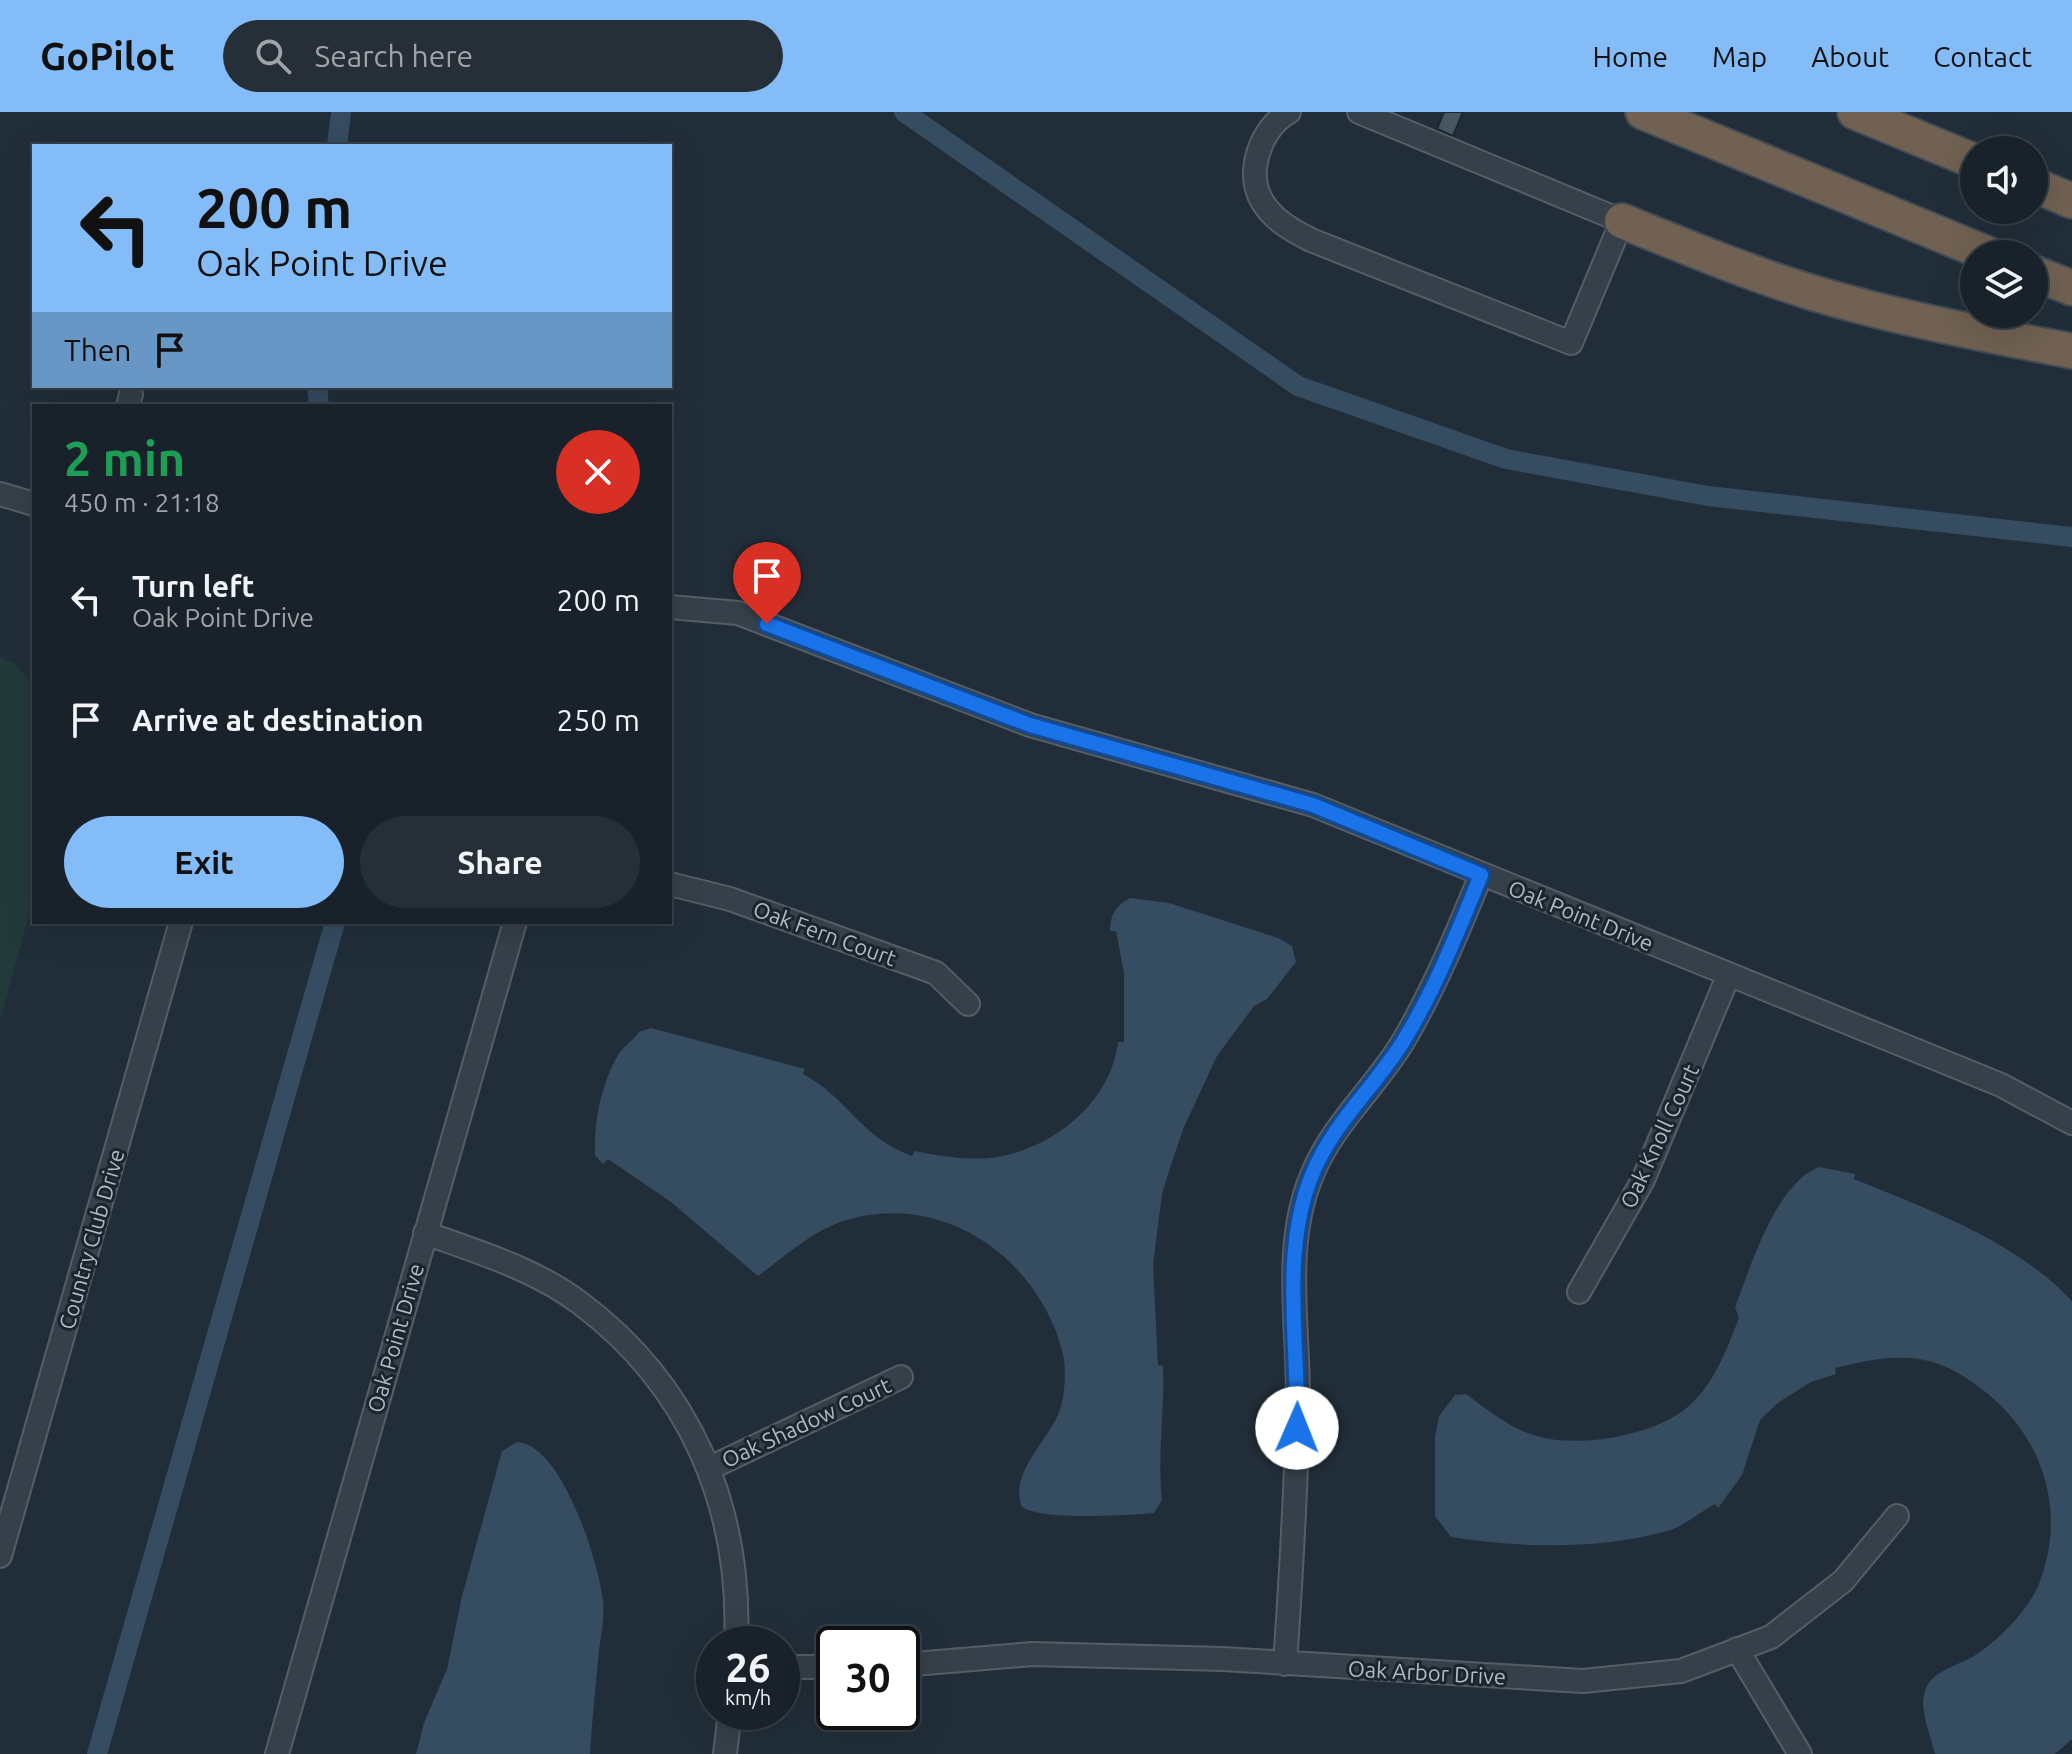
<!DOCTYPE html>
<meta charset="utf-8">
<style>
:root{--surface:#19222b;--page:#262f37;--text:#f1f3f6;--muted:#9fa4a9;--line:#373f47;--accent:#83bcf7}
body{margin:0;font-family:Ubuntu,sans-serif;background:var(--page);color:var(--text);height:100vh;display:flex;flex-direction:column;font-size:30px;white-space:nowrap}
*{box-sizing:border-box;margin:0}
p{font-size:26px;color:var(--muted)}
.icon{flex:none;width:44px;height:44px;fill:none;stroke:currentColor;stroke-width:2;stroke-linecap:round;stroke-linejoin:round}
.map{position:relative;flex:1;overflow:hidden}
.side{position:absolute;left:32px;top:292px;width:640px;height:520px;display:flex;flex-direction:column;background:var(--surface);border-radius:0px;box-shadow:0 8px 32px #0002,0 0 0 2px var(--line)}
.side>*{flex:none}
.banner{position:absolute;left:32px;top:32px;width:640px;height:244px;border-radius:0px;box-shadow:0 8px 32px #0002,0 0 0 2px var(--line);background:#83bcf7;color:#111;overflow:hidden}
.fabs{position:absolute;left:1960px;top:24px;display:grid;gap:16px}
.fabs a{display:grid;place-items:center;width:88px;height:88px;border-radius:50%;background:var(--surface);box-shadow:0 8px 32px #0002,0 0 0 2px var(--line);font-size:40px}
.speed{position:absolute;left:696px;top:1514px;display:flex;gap:16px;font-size:40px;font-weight:700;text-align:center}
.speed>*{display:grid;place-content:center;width:104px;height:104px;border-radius:50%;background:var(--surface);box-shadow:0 8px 32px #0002,0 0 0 2px var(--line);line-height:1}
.speed small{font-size:20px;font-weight:400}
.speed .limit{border:4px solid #111;border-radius:12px;background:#fff;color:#111}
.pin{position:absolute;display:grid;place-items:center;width:68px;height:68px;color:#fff;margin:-82px -34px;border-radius:50% 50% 50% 0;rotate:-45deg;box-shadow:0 0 8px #0007}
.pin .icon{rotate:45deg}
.me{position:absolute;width:88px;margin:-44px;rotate:1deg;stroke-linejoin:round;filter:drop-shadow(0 0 6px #0008)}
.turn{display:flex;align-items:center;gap:28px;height:168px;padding:0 32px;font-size:36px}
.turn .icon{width:104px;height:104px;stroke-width:2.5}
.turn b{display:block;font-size:56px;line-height:68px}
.then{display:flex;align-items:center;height:76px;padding:0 32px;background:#0003;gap:16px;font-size:30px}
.round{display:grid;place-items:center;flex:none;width:84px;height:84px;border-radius:42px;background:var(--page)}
.overview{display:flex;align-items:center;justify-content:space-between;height:136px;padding:0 32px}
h1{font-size:48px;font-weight:600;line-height:60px;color:#1e9e55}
.button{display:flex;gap:16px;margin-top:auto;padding:16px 32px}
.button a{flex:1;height:92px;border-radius:48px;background:var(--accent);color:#111;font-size:32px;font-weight:600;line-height:92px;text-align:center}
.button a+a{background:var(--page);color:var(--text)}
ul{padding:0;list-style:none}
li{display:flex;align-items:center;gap:24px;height:120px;padding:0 32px}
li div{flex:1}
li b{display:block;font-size:30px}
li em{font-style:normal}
header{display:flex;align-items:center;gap:48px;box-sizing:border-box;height:112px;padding:0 40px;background:var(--accent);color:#111}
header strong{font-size:38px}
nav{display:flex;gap:44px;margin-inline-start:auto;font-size:28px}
.search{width:560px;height:72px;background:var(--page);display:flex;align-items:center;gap:20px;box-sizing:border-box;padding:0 28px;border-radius:44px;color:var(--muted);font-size:30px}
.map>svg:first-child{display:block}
.green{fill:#233a3a}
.water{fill:#354c61}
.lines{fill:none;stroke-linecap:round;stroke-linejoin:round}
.canal{stroke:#354c61;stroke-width:20}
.building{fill:#475663;stroke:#1c2730;stroke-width:2}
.minor-casing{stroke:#535e67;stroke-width:26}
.highway-casing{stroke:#404b54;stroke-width:38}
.minor{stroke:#35404a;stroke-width:22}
.highway{stroke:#706152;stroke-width:34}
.route-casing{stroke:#114b97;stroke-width:20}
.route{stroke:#1a73e8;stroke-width:14}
.labels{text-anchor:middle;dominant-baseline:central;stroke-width:6;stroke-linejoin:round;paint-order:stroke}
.street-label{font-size:22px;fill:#b0bbc6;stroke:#1a252e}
</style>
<header>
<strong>GoPilot</strong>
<div class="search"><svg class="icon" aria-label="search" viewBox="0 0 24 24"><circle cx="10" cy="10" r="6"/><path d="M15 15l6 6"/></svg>Search here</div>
<nav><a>Home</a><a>Map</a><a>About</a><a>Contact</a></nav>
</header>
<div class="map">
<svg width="2072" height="1642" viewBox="0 0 2072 1642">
<rect width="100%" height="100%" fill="#212e39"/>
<path class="green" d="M0,546L14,551L34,572V784L0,909Z"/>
<path class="water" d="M1130,786L1169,791L1278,826L1292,834L1296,850L1267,887L1254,894L1217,944L1184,1015L1169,1059L1162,1082L1153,1152L1158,1253L1163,1254C1165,1299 1157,1344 1162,1388L1154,1401C1125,1403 1044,1409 1022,1395C1007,1358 1056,1324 1062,1290C1065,1278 1066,1254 1063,1242C1038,1141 933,1073 833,1113C807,1124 781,1147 758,1164L671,1090L608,1047L603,1052L595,1043C594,1010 601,972 618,943C623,934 633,929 639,920L651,916L805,957L803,962C847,985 861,1026 912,1044L915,1039C939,1044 964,1048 989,1046C1049,1040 1111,992 1118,930H1124V861L1116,819H1110C1110,803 1116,793 1130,786Z
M1819,1055L1855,1062L1854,1067C1928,1097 2016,1129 2072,1189V1627L2055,1642H1935C1931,1625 1920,1600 1924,1583C1928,1559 1956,1555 1974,1544C1997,1530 2029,1497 2039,1472C2068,1397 2042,1321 1979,1275C1960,1261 1943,1251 1919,1247C1890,1243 1864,1249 1835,1256L1836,1262L1811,1270L1779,1290L1760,1308L1742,1363L1718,1396L1715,1392C1700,1400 1683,1415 1667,1419C1599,1438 1520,1436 1451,1425L1435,1404V1325L1439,1304L1455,1283L1466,1282C1489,1299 1512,1318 1540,1325C1583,1336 1660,1323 1692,1291C1716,1268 1727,1236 1739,1206L1735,1195C1751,1154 1776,1071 1819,1055Z
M517,1330C562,1332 599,1451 603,1489C605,1505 601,1522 599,1538C596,1573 592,1607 590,1642H416L424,1611L447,1557L462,1484L502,1339Z"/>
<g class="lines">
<path class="canal" d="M904,0L1298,274L1506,347L1708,384L2072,425
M337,34L341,0
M317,274L319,294
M97,1642L335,810"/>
</g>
<path class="building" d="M1444,0H1463L1453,24L1437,17Z"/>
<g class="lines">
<defs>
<path id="minor" d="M1289,0C1261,16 1245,60 1262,89C1273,108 1293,119 1311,128L1571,231L1622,109L1359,0
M128,294L131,282
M0,382L34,392
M670,495L738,501L1030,613L1313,693L2001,973L2072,1011
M670,772L730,787L936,861L968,892
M425,1121C478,1140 535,1157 580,1191C691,1274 742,1397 736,1532
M1579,1180L1643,1068L1729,862
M710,1356L901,1265
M0,1444L181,810
M1737,1537L1800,1642
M1285,1552C1291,1465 1296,1378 1298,1291C1299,1216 1282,1134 1312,1063C1333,1011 1377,974 1404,928C1435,875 1458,819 1481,763
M902,1553L1032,1542L1223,1547L1583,1569L1681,1559L1771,1525L1843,1469L1897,1404
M782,1555H834
M277,1642L515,810
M725,1642L730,1600"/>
<path id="highway" d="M1643,0L1988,142
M1855,0L1974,49
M2034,73L2072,89
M1622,109C1684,134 1746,160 1810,180C1896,206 1984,222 2072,239
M2034,161L2072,176"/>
</defs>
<use href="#minor" class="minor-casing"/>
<use href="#highway" class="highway-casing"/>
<use href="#minor" class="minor"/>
<use href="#highway" class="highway"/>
</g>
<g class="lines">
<defs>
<path id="route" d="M767,512L1030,613L1313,693L1481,763C1458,819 1436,876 1404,928C1376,974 1332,1012 1312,1063C1280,1141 1299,1234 1297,1316"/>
</defs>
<use href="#route" class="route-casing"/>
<use href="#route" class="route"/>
</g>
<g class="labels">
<g class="street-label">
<text transform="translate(1581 803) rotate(22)">Oak Point Drive</text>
<text transform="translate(825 821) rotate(20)">Oak Fern Court</text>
<text transform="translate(1659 1024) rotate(-65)">Oak Knoll Court</text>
<text transform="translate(91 1127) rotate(-74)">Country Club Drive</text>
<text transform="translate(395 1226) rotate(-74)">Oak Point Drive</text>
<text transform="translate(806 1310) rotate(-25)">Oak Shadow Court</text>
<text transform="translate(1427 1560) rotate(3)">Oak Arbor Drive</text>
</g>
</g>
</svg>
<div class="fabs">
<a><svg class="icon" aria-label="sound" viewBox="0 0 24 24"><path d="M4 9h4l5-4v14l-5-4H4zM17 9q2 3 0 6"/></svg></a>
<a><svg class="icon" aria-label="layers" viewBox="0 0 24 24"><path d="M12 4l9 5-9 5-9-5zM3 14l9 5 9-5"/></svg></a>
</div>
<div class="speed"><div>26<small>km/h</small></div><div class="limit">30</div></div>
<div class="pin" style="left:767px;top:512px;background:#d93025"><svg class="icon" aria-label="arrive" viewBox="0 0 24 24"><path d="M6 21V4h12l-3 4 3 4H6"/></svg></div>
<svg class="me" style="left:1297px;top:1316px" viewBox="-20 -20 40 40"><circle r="19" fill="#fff"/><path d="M0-13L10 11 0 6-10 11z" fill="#1a73e8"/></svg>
<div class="banner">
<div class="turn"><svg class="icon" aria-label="left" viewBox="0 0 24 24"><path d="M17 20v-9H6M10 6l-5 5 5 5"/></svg><div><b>200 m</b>Oak Point Drive</div></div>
<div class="then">Then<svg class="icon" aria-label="arrive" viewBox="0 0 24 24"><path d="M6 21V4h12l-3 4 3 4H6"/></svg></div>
</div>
<section class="side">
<div class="overview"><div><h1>2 min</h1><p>450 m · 21:18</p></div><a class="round" style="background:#d93025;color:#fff"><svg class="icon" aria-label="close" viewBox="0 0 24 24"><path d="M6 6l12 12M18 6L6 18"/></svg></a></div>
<ul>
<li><svg class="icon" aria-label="left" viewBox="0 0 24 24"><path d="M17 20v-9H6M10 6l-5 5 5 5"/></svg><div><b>Turn left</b><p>Oak Point Drive</p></div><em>200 m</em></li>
<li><svg class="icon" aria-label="arrive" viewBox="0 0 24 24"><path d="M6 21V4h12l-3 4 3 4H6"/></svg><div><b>Arrive at destination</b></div><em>250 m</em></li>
</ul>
<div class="button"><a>Exit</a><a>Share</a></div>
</section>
</div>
